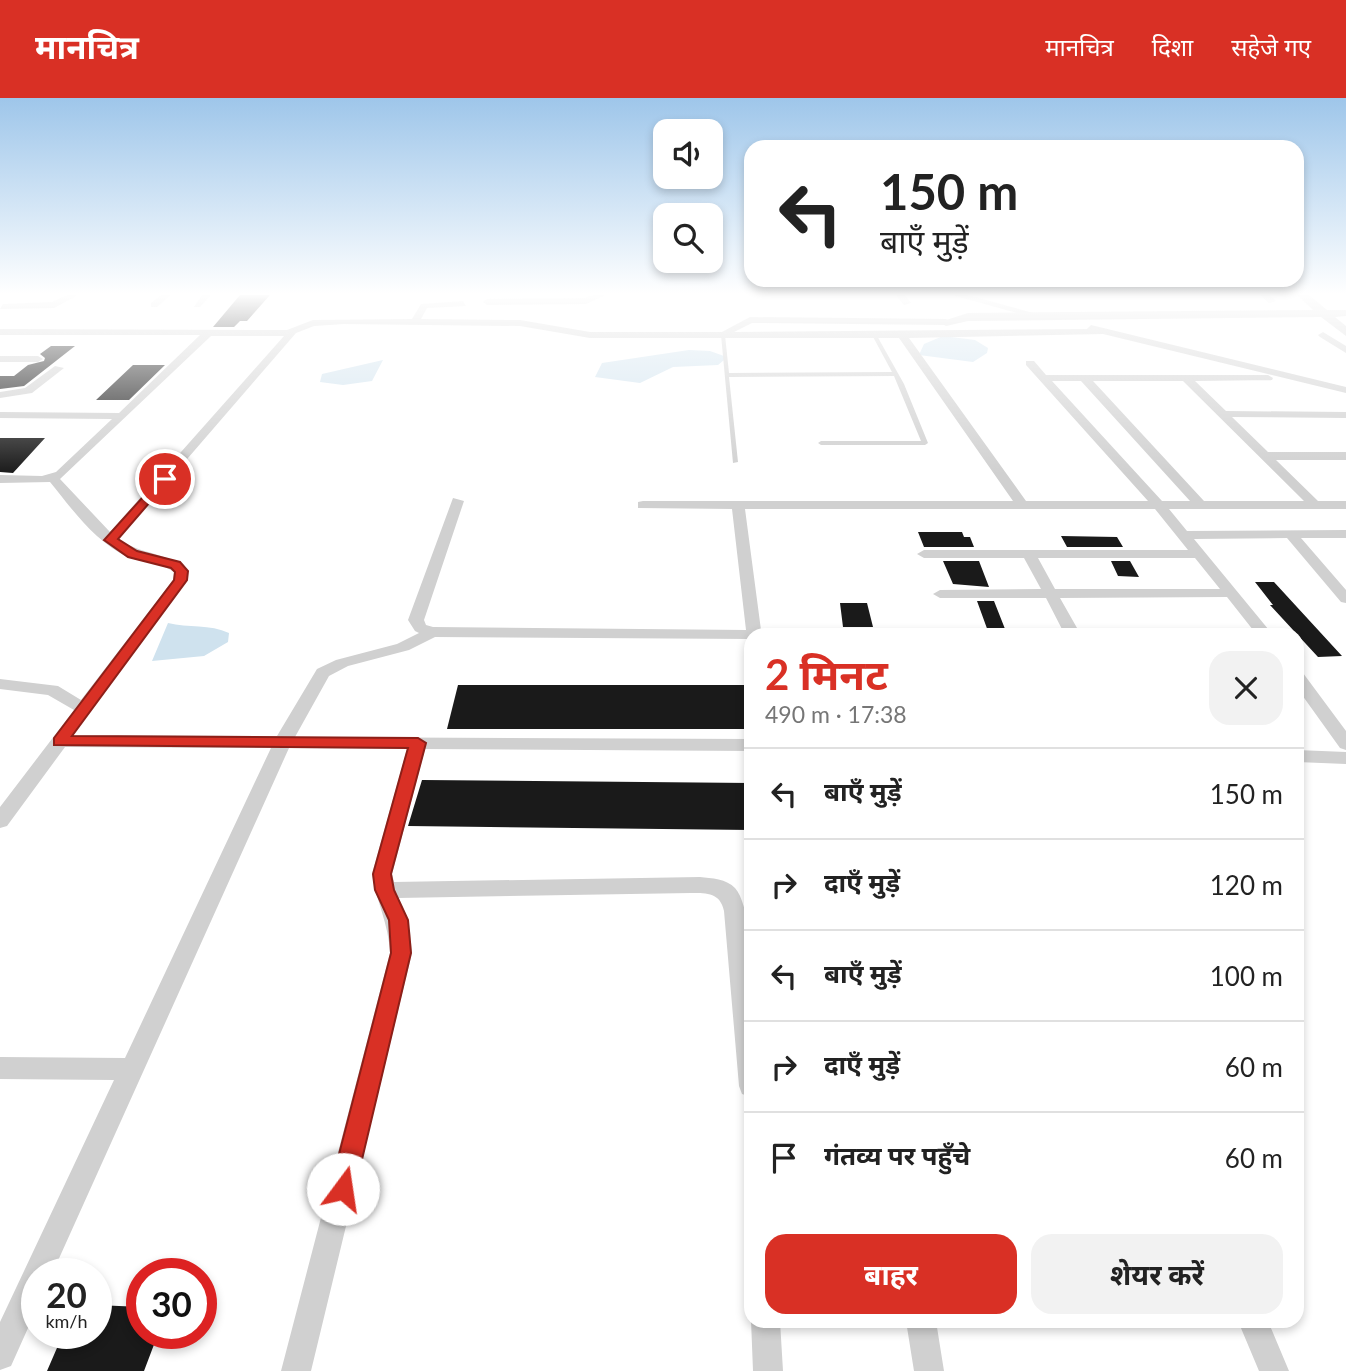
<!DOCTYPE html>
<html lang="hi">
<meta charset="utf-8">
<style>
:root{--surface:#fff;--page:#f2f2f2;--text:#222;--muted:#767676;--line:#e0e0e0;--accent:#d93025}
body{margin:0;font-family:Lato,"Noto Sans Devanagari",sans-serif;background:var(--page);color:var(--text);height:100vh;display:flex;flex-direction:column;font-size:26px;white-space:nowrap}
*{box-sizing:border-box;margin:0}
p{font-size:23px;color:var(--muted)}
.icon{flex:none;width:38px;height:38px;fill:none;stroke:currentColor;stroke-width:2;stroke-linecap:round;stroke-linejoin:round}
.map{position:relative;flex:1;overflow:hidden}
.sheet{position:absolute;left:744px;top:530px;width:560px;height:700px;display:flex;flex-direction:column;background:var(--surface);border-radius:21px;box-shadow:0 4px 10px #0003}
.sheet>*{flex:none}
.banner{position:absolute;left:744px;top:42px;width:560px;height:147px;border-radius:21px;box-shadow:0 4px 10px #0003;background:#fff;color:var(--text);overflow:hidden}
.fabs{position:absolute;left:653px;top:21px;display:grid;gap:14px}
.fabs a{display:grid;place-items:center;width:70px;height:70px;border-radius:14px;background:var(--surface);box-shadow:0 4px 10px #0003;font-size:35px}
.speed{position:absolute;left:21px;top:1160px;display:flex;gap:14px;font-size:35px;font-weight:700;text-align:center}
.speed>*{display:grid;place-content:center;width:91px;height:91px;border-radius:50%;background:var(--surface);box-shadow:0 4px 10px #0003;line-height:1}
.speed small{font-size:18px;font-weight:400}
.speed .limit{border:10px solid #d22;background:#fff;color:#111}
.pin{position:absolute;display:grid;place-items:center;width:60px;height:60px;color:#fff;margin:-30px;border:4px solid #fff;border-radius:50%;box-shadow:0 2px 7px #0007}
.me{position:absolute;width:77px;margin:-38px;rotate:14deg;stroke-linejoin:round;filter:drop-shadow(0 0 5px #0008)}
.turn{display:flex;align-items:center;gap:24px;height:147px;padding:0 21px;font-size:32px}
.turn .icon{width:91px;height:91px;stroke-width:2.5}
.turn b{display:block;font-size:49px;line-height:60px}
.round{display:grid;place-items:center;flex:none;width:74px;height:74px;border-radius:21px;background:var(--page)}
.summary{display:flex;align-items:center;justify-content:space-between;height:119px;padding:0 21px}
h1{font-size:42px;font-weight:700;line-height:52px;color:var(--accent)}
.action{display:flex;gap:14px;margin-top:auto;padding:14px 21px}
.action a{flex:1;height:80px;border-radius:21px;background:var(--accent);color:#fff;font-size:28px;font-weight:700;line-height:80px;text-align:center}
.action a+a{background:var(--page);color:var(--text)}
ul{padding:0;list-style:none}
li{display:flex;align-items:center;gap:21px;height:91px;padding:0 21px;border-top:2px solid var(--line)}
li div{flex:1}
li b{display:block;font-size:26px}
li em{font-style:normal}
header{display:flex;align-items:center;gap:42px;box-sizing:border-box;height:98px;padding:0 35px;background:var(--accent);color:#fff}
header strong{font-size:33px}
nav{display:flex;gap:38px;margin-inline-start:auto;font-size:24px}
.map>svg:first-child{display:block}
.water{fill:#cfe2ee}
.building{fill:#1a1a1a}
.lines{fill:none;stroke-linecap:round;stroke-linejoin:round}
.service{fill:#d0d0d0;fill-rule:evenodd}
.minor{fill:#d0d0d0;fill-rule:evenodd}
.tertiary{fill:#d0d0d0;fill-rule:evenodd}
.route{fill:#d93025;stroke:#8d1f18;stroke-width:2}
</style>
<header>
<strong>मानचित्र</strong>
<nav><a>मानचित्र</a><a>दिशा</a><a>सहेजे गए</a></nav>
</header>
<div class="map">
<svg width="1346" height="1273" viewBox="0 0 1346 1273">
<rect width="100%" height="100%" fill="#fff"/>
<path class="water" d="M943,238L975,242L988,250L987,255L973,264L919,257L924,246Z
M689,252L710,253L724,258V262L718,267L673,269L640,285L595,279L602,265Z
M383,262L372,283L343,287L320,284L322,276Z
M168,525C188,530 210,526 229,535L228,544L204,558L152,563Z"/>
<path class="building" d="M240,197H270L247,223H240L234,229H213Z
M51,248H75L24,288L0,291V278H14L28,267L44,263L45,260L40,256Z
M133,267H165L129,302H96Z
M0,340H45L13,375L0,374Z
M918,434H962L964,439H970L974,449H924Z
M1061,438L1117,439L1123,449H1067Z
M943,463H979L989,489L953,486Z
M1111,463H1130L1139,479L1118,478Z
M1255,484H1274L1342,558L1318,559L1270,507H1273Z
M977,503H994L1007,536H989Z
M840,505H867L873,529H843Z
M458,587H744L748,631H447Z
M422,682L751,685V732L408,728Z
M96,1207L142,1209V1236H158L144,1273H47L63,1236H96Z"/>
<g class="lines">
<path class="service" d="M723,236L725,237L729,275L892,274L872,237L876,236L904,286L928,345L925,347H821L818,345L821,343H921L894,278L729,279L738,364L733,365L721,237Z"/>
<path class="minor" d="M67,197H78L54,210L0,211L3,206L52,204Z
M161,197H171L157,209H151V205Z
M202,197H211L200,209H194Z
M593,197H606L586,206L487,207L483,204L487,201L585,200Z
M896,197H905L911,205L904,207Z
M952,197H968L1044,218L1039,221Z
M1260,197H1270L1276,203L1269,205Z
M463,203L466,208L427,210L421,221L520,222L590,234H722L750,219L946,221L951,224L946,227L752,225L734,234L1087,231L1091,227L1346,289V295L1103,236L909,240L1026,403H1148L1026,267V263H1034L1046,277H1268L1273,280L1272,282L1195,283L1226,313L1346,314V320L1232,319L1268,354H1346V362H1276L1318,403H1346V411H1169L1187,433L1346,432V440H1301L1346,492V505L1341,504L1287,440L1194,441L1273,537H1257L1227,499L1060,500L1081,537H1065L1046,500H940L933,496L940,492L1041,491L1024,460H924L917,456L924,452H1188L1155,411H745L761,532H868L876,537H751V541L435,539L409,552L348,568L329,578L295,639L751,641V653L425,651L392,776L394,784L700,779C711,780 727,781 735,790C760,818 751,958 751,999L742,996L739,988L724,813C720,795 708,795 691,795L398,800L410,833L412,855L311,1273H281L390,855C389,827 376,802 372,776L407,651L289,650L52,1176H37V1210L11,1268L0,1272V1224L114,982L0,981V959L125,960L271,650L65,649L7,728L0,730V709L74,612L48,597L0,591V581L58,588L81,602L173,482L174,474C160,464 143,465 128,459C95,444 72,411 50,384L0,385V377L42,378L56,374L112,321L0,320V314L119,315L200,237H0V231L287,232L313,222L412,221L421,206ZM344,226L520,228L590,240H899L1013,403H643L638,404V410L732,411L746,532L433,529L426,527L424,522L464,403L453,400L408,522L415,533L419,535L397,546L336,562L317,571L277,638L73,637L187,482L188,473C172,455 141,457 118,441L296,235L314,228ZM211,238H284L110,434L60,381ZM1052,283H1081L1190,403H1162ZM1093,283H1183L1304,403H1204ZM1038,460H1195L1220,491H1055Z
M1323,234L1346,248V255L1320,239L1318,237Z
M0,258H38L43,261L38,264H0Z
M55,268L64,270L32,295L0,300V294L25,290Z
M1297,574L1303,575L1346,633V652L1340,650L1297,590Z
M1297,652L1346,654V666L1297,664Z
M751,1222L780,1223L783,1273H753Z
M906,1223H936L944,1273H914Z
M1238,1223H1268L1289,1273H1259Z"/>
<path class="tertiary" d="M1297,197H1309L1327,212H1346V218L1335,219L1346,228V238L1321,219L968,223L946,228L940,224L968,215L1313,212Z"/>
</g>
<linearGradient id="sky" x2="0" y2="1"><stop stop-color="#9ec6ea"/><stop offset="0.52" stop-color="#fff"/><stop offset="1" stop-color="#fff" stop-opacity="0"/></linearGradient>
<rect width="1346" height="376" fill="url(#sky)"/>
<path class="route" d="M161,379L170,381L118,441L137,453L180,464L188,473L187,482L72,638L418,640L426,645L391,776L394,792L408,822L411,855L355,1091L351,1100L343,1103L334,1100L330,1091L391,855L389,822L375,792L373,776L408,650L54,647V640L174,482L175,474L171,470L128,459L104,442Z"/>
</svg>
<div class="fabs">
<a><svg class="icon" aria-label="sound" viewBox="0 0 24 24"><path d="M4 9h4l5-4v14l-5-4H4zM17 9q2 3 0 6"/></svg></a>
<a><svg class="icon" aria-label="search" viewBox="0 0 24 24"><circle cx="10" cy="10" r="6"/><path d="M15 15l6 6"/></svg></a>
</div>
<div class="speed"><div>20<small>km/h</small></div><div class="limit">30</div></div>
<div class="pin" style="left:165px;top:381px;background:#d93025"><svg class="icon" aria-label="arrive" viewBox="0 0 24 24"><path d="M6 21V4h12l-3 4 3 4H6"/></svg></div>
<svg class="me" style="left:343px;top:1091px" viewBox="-20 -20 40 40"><circle r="19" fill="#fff"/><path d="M0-13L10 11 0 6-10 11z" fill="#d93025"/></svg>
<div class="banner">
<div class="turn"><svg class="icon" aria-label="left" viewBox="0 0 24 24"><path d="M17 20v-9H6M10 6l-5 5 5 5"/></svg><div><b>150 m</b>बाएँ मुड़ें</div></div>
</div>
<section class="sheet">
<div class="summary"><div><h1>2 मिनट</h1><p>490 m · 17:38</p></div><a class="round"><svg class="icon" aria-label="close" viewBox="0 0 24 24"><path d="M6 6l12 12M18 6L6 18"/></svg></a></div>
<ul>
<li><svg class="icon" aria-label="left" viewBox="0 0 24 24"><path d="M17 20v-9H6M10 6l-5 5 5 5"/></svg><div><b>बाएँ मुड़ें</b></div><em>150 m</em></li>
<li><svg class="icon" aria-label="right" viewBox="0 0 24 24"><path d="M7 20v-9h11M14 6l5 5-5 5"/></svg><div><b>दाएँ मुड़ें</b></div><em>120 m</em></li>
<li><svg class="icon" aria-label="left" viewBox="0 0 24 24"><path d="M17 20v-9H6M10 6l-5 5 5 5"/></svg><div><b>बाएँ मुड़ें</b></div><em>100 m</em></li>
<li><svg class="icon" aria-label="right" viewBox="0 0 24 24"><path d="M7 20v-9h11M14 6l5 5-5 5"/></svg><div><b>दाएँ मुड़ें</b></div><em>60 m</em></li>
<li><svg class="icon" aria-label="arrive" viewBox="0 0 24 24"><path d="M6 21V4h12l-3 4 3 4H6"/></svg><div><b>गंतव्य पर पहुँचे</b></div><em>60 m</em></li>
</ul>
<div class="action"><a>बाहर</a><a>शेयर करें</a></div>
</section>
</div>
